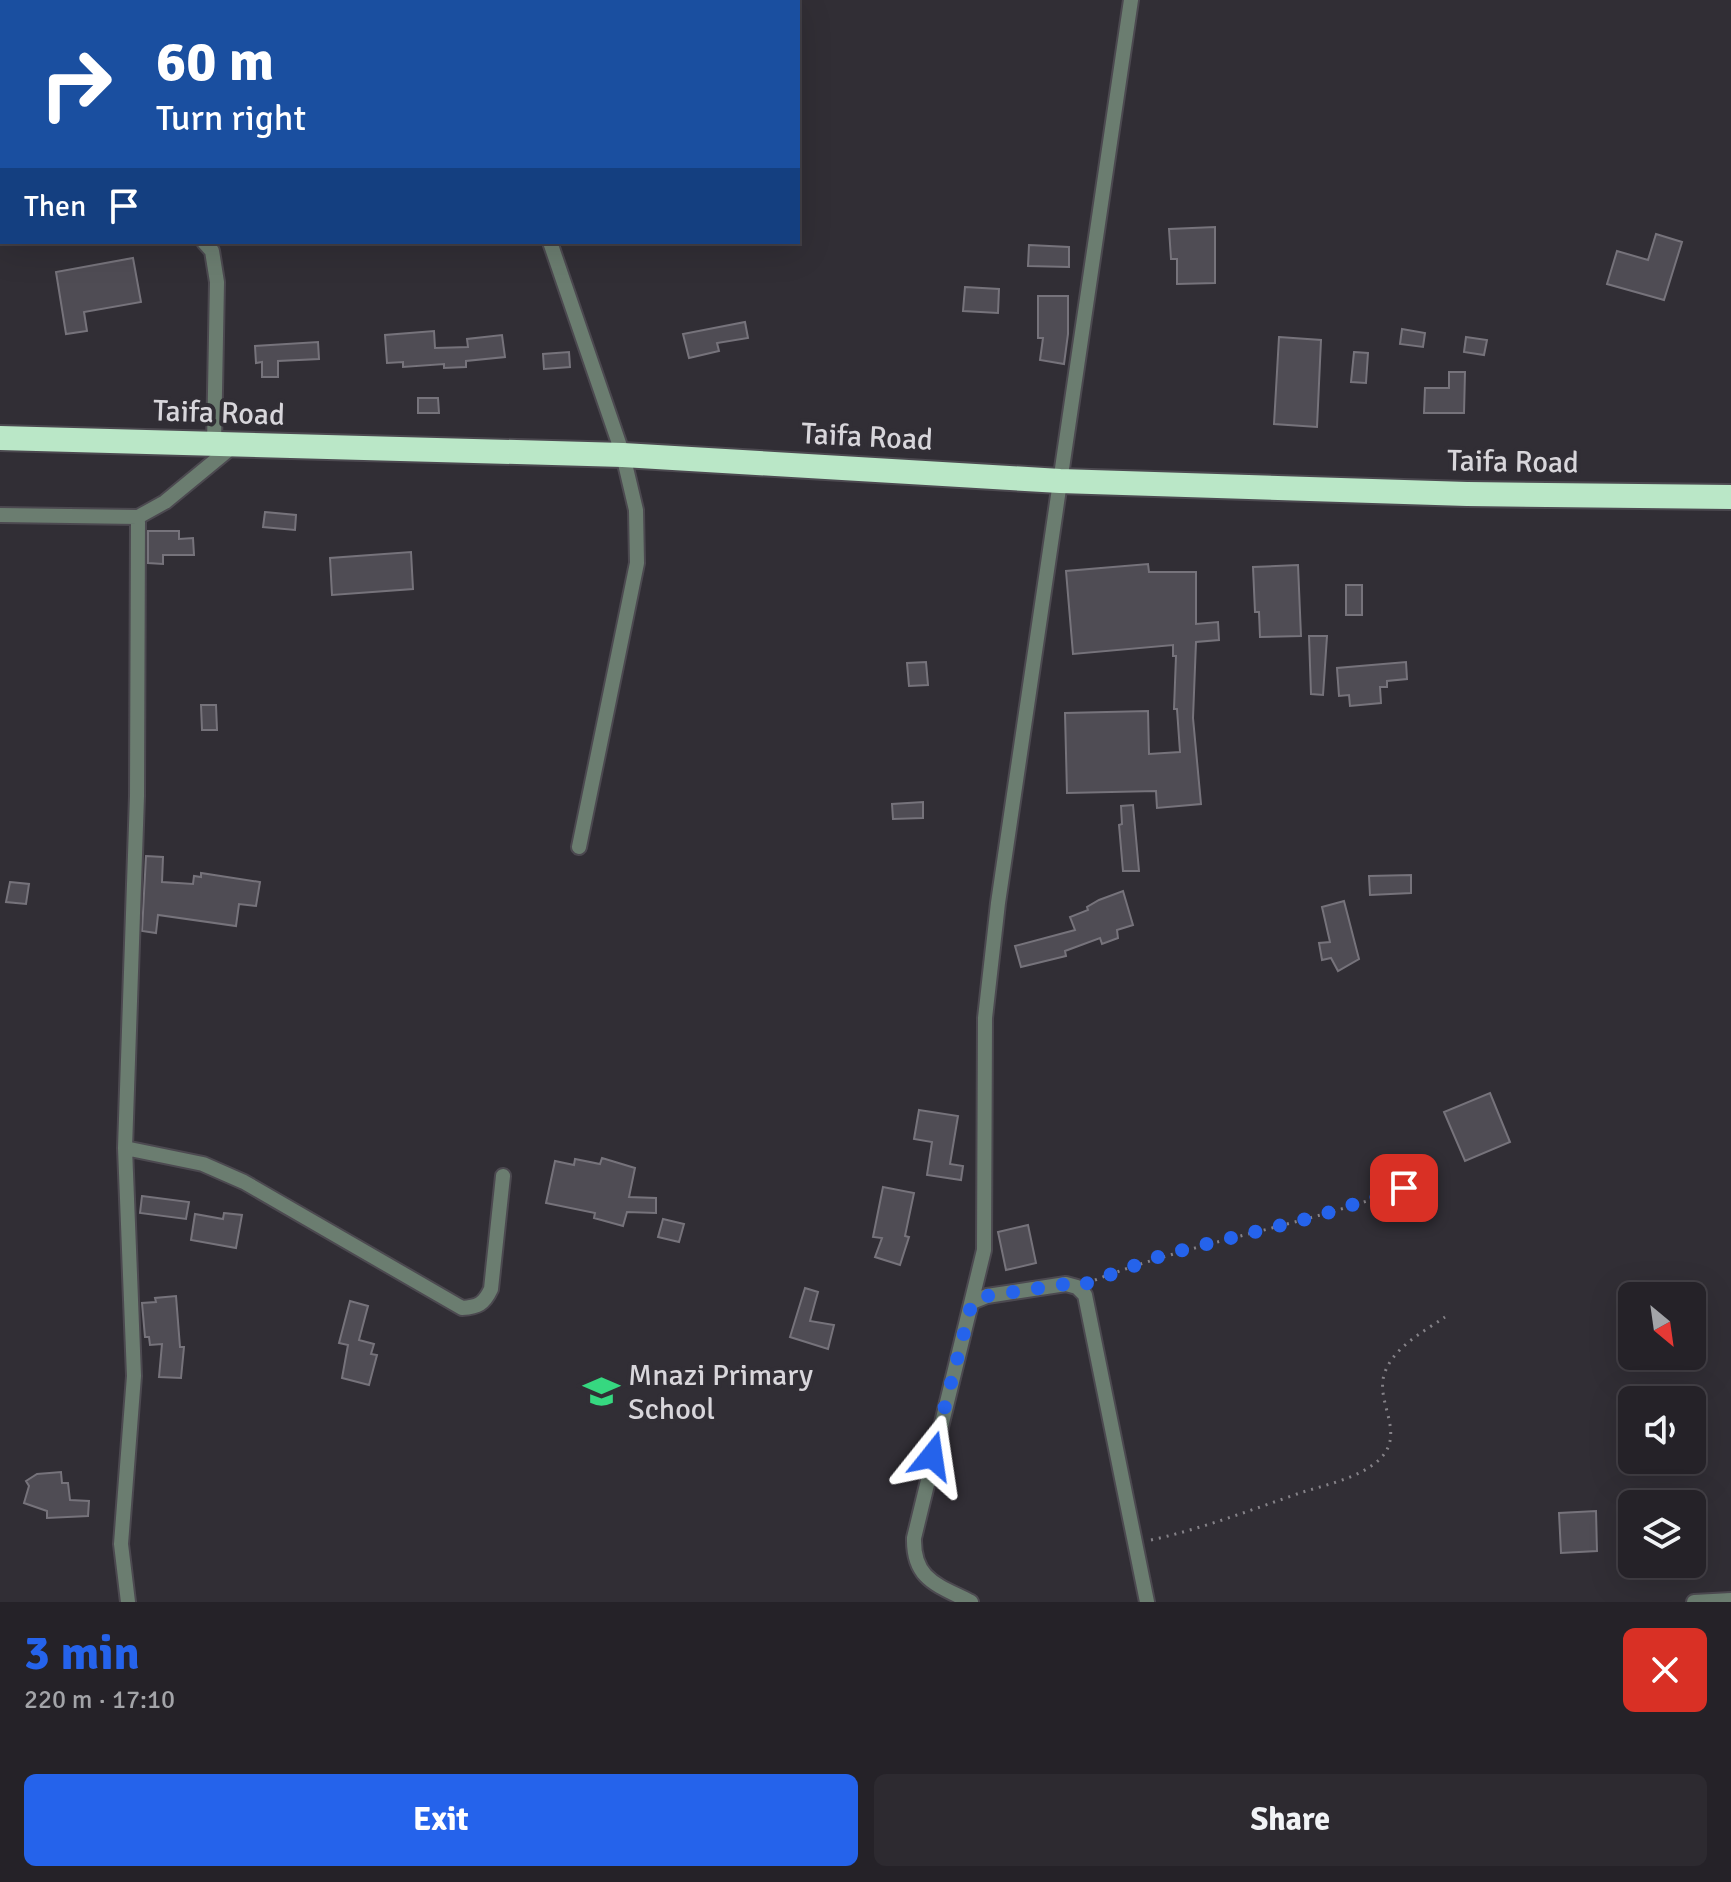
<!DOCTYPE html>
<meta charset="utf-8">
<style>
:root{--surface:#252228;--page:#2d2a30;--text:#f1f3f6;--muted:#a3a4a8;--line:#423f45;--accent:#2563eb}
body{margin:0;font-family:Signika,sans-serif;background:var(--page);color:var(--text);height:100vh;display:flex;flex-direction:column;font-size:30px;white-space:nowrap}
*{box-sizing:border-box;margin:0}
p{font-size:26px;color:var(--muted)}
.icon{flex:none;width:44px;height:44px;fill:none;stroke:currentColor;stroke-width:2;stroke-linecap:round;stroke-linejoin:round}
.map{position:relative;height:1602px;overflow:hidden}
.side{display:flex;flex-direction:column;background:var(--surface);flex:1}
.side>*{flex:none}
.banner{position:absolute;left:0px;top:0px;width:800px;height:244px;box-shadow:0 8px 32px #0002,0 0 0 2px var(--line);background:#1a4fa0;color:#fff;overflow:hidden}
.needle{width:52px;rotate:151deg}
.buttons{position:absolute;left:1618px;top:1282px;display:grid;gap:16px}
.buttons a{display:grid;place-items:center;width:88px;height:88px;border-radius:12px;background:var(--surface);box-shadow:0 8px 32px #0002,0 0 0 2px var(--line);font-size:40px}
.pin{position:absolute;display:grid;place-items:center;width:68px;height:68px;color:#fff;margin:-34px;border-radius:16px;box-shadow:0 4px 12px #0006}
.me{position:absolute;width:88px;margin:-44px;rotate:15deg;stroke-linejoin:round;filter:drop-shadow(0 0 6px #0008)}
.turn{display:flex;align-items:center;gap:28px;height:168px;padding:0 24px;font-size:36px}
.turn .icon{width:104px;height:104px;stroke-width:2.5}
.turn b{display:block;font-size:56px;line-height:68px}
.then{display:flex;align-items:center;height:76px;padding:0 24px;background:#0003;gap:16px;font-size:30px}
.round{display:grid;place-items:center;flex:none;width:84px;height:84px;border-radius:12px;background:var(--page)}
.head{display:flex;align-items:center;justify-content:space-between;height:136px;padding:0 24px}
h1{font-size:48px;font-weight:800;line-height:60px;color:var(--accent)}
.button{display:flex;gap:16px;margin-top:auto;padding:16px 24px}
.button a{flex:1;height:92px;border-radius:12px;background:var(--accent);color:#fff;font-size:32px;font-weight:800;line-height:92px;text-align:center}
.button a+a{background:var(--page);color:var(--text)}
.map>svg:first-child{display:block}
.building{fill:#4f4c54;stroke:#76737b;stroke-width:2}
.lines{fill:none;stroke-linecap:round;stroke-linejoin:round}
.street-casing{stroke:#4c4950;stroke-width:18}
.highway-casing{stroke:#4c4950;stroke-width:28}
.path{stroke:#858288;stroke-width:3;stroke-dasharray:2 6;stroke-linecap:butt}
.street{stroke:#6b7d70;stroke-width:14}
.highway{stroke:#bae7c7;stroke-width:24}
.route{stroke:#2563eb;stroke-width:14;stroke-dasharray:0 25.2}
.labels{text-anchor:middle;dominant-baseline:central;stroke-width:8;stroke-linejoin:round;paint-order:stroke}
.street-label{font-size:30px;fill:#d8d6db;stroke:#312e35}
.poi-label{font-size:30px;fill:#d8d6db;stroke:#312e35;text-anchor:start}
</style>
<div class="map">
<svg width="1731" height="1602" viewBox="0 0 1731 1602">
<rect width="100%" height="100%" fill="#312e35"/>
<path class="building" d="M1215,227V283L1177,284V259H1171L1169,229Z
M1656,234L1682,242L1664,300L1607,284L1617,251L1648,260Z
M1029,245L1069,247V267L1028,266Z
M133,258L141,302L84,312L87,331L66,334L56,272Z
M965,287L999,289L998,313L963,311Z
M1038,296H1068V334L1064,364L1040,360L1043,338H1038Z
M745,322L748,338L717,343L719,351L689,358L683,334Z
M1402,329L1425,333L1423,347L1400,344Z
M434,331L435,348L468,347L467,339L502,335L505,357L466,361V367L444,368V364L403,367V362L387,363L385,335Z
M1279,337L1321,340L1317,427L1274,424Z
M1466,337L1487,340L1484,355L1464,352Z
M318,342L319,359L278,361V377H262V362L256,363L255,346Z
M569,352L570,367L544,369L543,354Z
M1354,352L1368,353L1366,383L1351,382Z
M1449,372H1465L1464,413H1424L1425,388H1449Z
M418,398H438L439,413H418Z
M265,512L296,515L295,530L263,527Z
M148,531H179V539L193,538L194,555H163V564L148,563Z
M411,552L413,589L332,595L330,558Z
M1148,564L1149,572H1196V624L1218,622L1219,640L1196,642L1193,718L1201,804L1157,808L1156,791L1067,793L1065,713L1148,711L1149,754L1180,752L1177,709H1174L1176,656H1173V645L1073,654L1066,571Z
M1298,565L1301,636L1260,637L1259,612H1255L1253,567Z
M1346,585H1362V615H1346Z
M1309,636H1327L1323,695L1311,694Z
M926,662L928,685L909,686L907,663Z
M1406,662L1407,679L1387,681V687H1380L1381,703L1350,706L1349,695L1339,696L1337,668Z
M201,705H216L217,730H202Z
M923,802V818L893,819L892,804Z
M1133,805L1139,871H1123L1119,825L1122,824L1121,806Z
M146,856L163,857L162,882L193,884L194,876L201,877V873L260,882L256,906L239,904L236,926L158,915L156,933L142,931Z
M1411,875V893L1370,895L1369,876Z
M10,882L29,884L26,904L6,902Z
M1123,891L1133,925L1117,930L1118,938L1102,944L1100,938L1065,951L1066,956L1021,967L1015,946L1075,930L1070,917L1088,910L1087,907L1099,900Z
M1344,901L1359,959L1338,971L1331,958L1322,960L1319,943L1330,942L1322,907Z
M1490,1093L1510,1142L1465,1161L1444,1112Z
M919,1110L958,1116L950,1164L963,1166L961,1180L927,1175L932,1142L914,1139Z
M602,1158L635,1168L629,1197L656,1198V1213L627,1212L623,1226L594,1218L595,1213L546,1203L555,1161L574,1165L575,1159L600,1164Z
M883,1187L914,1193L905,1236L909,1237L900,1265L875,1257L882,1238L873,1237Z
M142,1196L189,1202L186,1219L140,1213Z
M224,1213L242,1215L236,1248L191,1240L195,1214L223,1219Z
M663,1219L684,1224L679,1242L658,1237Z
M1028,1225L1036,1263L1006,1270L998,1232Z
M805,1288L818,1292L810,1321L834,1325L828,1349L790,1337Z
M176,1296L180,1347H184L181,1378L159,1377L162,1344L150,1345L149,1337H145L142,1303L156,1302L155,1298Z
M350,1301L368,1306L359,1340L374,1344L371,1354L377,1355L369,1385L342,1378L348,1345L339,1343Z
M61,1472L62,1483H68L70,1500L89,1501L88,1516L47,1518V1511L24,1503L29,1486L26,1481L37,1474Z
M1596,1511L1597,1551L1561,1553L1559,1513Z"/>
<g class="lines">
<defs>
<path id="street" d="M448,0V2
M661,2L668,0
M0,201L2,202
M204,242L212,251L217,282L214,445
M550,242L623,455L636,510L637,563L579,847
M0,515L138,517L165,502L233,446
M125,1148L203,1164L244,1182L462,1308C478,1307 484,1304 491,1289L503,1176
M972,1302L987,1296L1066,1284L1077,1287L1085,1295L1147,1602
M128,1602L121,1544L134,1376L125,1148L137,796L138,517
M971,1602C938,1585 913,1580 914,1538L984,1250L985,1018L998,903L1131,0
M1694,1602L1731,1600"/>
<path id="highway" d="M0,438L623,455L1060,481L1467,494L1731,497"/>
</defs>
<use href="#street" class="street-casing"/>
<use href="#highway" class="highway-casing"/>
<path class="path" d="M1095,1280C1196,1241 1304,1226 1404,1188
M1151,1540C1201,1529 1248,1511 1297,1494C1323,1485 1360,1479 1381,1458C1405,1432 1376,1403 1384,1375C1392,1348 1423,1332 1445,1317"/>
<use href="#street" class="street"/>
<use href="#highway" class="highway"/>
</g>
<g class="lines">
<path class="route" d="M932,1456L972,1302L987,1296L1066,1284L1077,1287L1163,1255L1318,1216L1404,1188"/>
</g>
<defs>
<symbol id="school-bare" viewBox="-9 -9 18 18"><path d="M0-5L7-2L0 1L-7-2ZM-4 1L0 2.5L4 1V4Q0 6-4 4Z" fill="#36d880" stroke="#312e35" stroke-width="2.5" paint-order="stroke"/></symbol>
</defs>
<g fill-rule="evenodd">
<use href="#school-bare" x="576" y="1366" width="51" height="51"/>
</g>
<g class="labels">
<g class="street-label">
<text transform="translate(219 413) rotate(2)">Taifa Road</text>
<text transform="translate(867 437) rotate(3)">Taifa Road</text>
<text transform="translate(1513 462) rotate(1)">Taifa Road</text>
</g>
<g class="poi-label">
<text x="628" y="1375">Mnazi Primary<tspan x="628" dy="34">School</tspan></text>
</g>
</g>
</svg>
<div class="buttons">
<a><svg class="needle" viewBox="-14 -14 28 28"><path d="M0-13l5 13h-10z" fill="#e53935"/><path d="M0 13l5-13h-10z" fill="#a3a4a8"/></svg></a>
<a><svg class="icon" aria-label="sound" viewBox="0 0 24 24"><path d="M4 9h4l5-4v14l-5-4H4zM17 9q2 3 0 6"/></svg></a>
<a><svg class="icon" aria-label="layers" viewBox="0 0 24 24"><path d="M12 4l9 5-9 5-9-5zM3 14l9 5 9-5"/></svg></a>
</div>
<div class="pin" style="left:1404px;top:1188px;background:#d93025"><svg class="icon" aria-label="arrive" viewBox="0 0 24 24"><path d="M6 21V4h12l-3 4 3 4H6"/></svg></div>
<svg class="me" style="left:932px;top:1456px" viewBox="-20 -20 40 40"><path d="M0-17L14 15 0 8-14 15z" fill="#2563eb" stroke="#fff" stroke-width="4"/></svg>
<div class="banner">
<div class="turn"><svg class="icon" aria-label="right" viewBox="0 0 24 24"><path d="M7 20v-9h11M14 6l5 5-5 5"/></svg><div><b>60 m</b>Turn right</div></div>
<div class="then">Then<svg class="icon" aria-label="arrive" viewBox="0 0 24 24"><path d="M6 21V4h12l-3 4 3 4H6"/></svg></div>
</div>
</div>
<section class="side">
<div class="head"><div><h1>3 min</h1><p>220 m · 17:10</p></div><a class="round" style="background:#d93025;color:#fff"><svg class="icon" aria-label="close" viewBox="0 0 24 24"><path d="M6 6l12 12M18 6L6 18"/></svg></a></div>
<div class="button"><a>Exit</a><a>Share</a></div>
</section>
